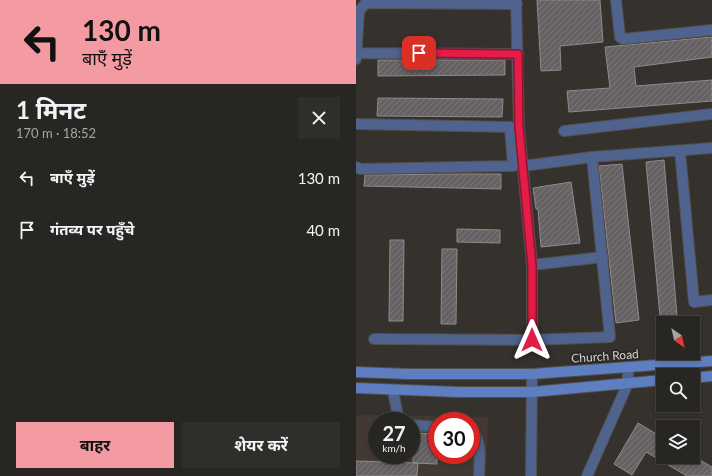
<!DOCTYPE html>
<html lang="hi">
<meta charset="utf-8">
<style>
:root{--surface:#282622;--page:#302e2a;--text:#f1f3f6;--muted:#a5a5a5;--line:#444340;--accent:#f49aa3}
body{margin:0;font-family:Lato,"Noto Sans Devanagari",sans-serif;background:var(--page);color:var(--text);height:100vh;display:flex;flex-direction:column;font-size:15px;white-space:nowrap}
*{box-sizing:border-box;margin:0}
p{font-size:13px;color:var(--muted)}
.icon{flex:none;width:22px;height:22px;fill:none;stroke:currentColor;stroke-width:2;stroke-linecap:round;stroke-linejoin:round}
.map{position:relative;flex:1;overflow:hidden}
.details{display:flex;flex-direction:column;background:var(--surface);width:356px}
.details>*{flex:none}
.top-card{background:#f49aa3;color:#111;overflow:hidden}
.needle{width:26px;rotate:146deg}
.buttons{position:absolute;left:300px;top:316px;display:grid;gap:8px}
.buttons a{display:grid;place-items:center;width:44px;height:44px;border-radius:0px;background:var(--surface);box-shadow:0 2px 6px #0003,0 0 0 1px var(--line);font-size:20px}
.speed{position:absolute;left:12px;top:412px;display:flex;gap:8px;font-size:20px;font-weight:700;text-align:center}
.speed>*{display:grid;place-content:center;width:52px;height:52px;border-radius:50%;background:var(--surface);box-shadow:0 2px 6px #0003,0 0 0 1px var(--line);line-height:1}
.speed small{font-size:10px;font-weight:400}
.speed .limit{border:6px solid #d22;background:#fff;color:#111}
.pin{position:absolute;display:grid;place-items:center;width:34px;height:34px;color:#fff;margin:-17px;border-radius:8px;box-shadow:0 2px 6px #0006}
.me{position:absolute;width:44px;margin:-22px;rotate:0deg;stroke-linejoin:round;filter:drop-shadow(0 0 3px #0008)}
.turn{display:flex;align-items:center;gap:14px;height:84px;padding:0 16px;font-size:18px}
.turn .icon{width:52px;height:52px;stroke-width:2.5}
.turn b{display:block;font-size:28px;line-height:34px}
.round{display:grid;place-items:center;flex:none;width:42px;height:42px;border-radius:0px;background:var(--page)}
.head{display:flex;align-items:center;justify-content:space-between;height:68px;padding:0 16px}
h1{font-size:24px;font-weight:700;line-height:30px}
.cta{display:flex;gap:8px;margin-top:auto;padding:8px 16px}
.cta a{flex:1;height:46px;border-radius:0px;background:var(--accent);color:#111;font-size:16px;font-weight:700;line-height:46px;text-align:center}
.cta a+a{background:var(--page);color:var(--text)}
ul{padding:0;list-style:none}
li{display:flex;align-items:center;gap:12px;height:52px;padding:0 16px}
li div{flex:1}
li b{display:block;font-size:15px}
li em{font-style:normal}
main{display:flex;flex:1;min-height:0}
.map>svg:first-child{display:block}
.built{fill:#423a32;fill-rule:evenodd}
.building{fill:url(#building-hatch);stroke:#908a8d}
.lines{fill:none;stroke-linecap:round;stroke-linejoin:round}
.street-casing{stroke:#524f4b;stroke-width:12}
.secondary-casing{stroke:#524f4b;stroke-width:12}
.street{stroke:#4f638e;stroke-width:10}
.secondary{stroke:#5e7ec2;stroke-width:10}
.route-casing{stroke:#92132f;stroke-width:10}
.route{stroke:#e11d48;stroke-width:7}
.labels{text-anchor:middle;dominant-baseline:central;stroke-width:4;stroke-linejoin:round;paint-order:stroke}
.street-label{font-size:12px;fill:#d4d2d0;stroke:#2b2825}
</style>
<main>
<section class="details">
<div class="top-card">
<div class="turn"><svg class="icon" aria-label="left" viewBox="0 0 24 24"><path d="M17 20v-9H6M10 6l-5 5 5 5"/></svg><div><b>130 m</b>बाएँ मुड़ें</div></div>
</div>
<div class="head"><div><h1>1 मिनट</h1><p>170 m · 18:52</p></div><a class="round"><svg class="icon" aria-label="close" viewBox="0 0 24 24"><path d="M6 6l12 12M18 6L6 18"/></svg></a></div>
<ul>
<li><svg class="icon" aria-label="left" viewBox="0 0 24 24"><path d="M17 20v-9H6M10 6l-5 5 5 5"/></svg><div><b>बाएँ मुड़ें</b></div><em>130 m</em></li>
<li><svg class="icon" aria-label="arrive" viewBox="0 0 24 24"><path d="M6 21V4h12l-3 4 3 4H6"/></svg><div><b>गंतव्य पर पहुँचे</b></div><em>40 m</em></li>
</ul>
<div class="cta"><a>बाहर</a><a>शेयर करें</a></div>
</section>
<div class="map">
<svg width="356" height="476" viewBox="0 0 356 476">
<defs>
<pattern id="building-hatch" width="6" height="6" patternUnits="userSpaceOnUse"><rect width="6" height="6" fill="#666163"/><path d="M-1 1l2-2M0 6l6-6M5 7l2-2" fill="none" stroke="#7b7778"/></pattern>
</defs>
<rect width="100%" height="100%" fill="#35322e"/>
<path class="built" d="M0,415L132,417L130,476H0ZM21,421H55V455H21ZM81,421H115V455H81Z"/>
<path class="building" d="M181,0H244L247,42L204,46L205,70L185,71Z
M356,37V57L278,67L280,86L356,80V101L213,112L211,91L254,88L249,47Z
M22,60H149V75L22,76Z
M22,98L147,99L146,117L21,116Z
M308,160L321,316L304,317L290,162Z
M266,164L283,320L260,323L243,166Z
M104,174H145V189L8,186L9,175Z
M215,182L224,243L185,247L182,209H180L177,188Z
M101,229L144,230V243L101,242Z
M34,240H48L47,321H33Z
M86,249H101L100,324H85Z
M282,423L307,438V457H339L356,467V476H331L290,452L276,475L258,464Z
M58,433L81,434V464L57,463Z
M0,461L62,463L61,476H0Z"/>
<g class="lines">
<defs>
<path id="street" d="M160,0L163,127L176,265V340
M260,0L264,37L267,39L356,30
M0,53L162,54
M0,59L3,11L10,3L161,4
M0,124L154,127L157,166L5,169L0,167
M208,131L356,114
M324,151L338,302L356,300
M167,166L236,157L356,148
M176,265L247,257
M18,339L176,340L254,337L236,157
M37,391L43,421
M55,425L81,427
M115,431C127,439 123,463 123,476
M175,476L176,374
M231,476L272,383V368"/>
<path id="secondary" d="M0,372L52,374H176L356,361
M337,378L356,376
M0,388L102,392H176L307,380"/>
</defs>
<use href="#street" class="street-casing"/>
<use href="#secondary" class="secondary-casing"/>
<use href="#street" class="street"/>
<use href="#secondary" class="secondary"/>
</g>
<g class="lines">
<defs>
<path id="route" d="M63,53L162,54L163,127L176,265V340"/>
</defs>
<use href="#route" class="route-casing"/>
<use href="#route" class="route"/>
</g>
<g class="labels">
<g class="street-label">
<text transform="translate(249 356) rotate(-4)">Church Road</text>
</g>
</g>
</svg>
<div class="buttons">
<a><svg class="needle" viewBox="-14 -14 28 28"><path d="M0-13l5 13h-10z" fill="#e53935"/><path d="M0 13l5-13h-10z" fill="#a5a5a5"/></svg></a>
<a><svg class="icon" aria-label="search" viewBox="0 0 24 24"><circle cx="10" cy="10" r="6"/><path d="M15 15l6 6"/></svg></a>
<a><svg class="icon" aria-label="layers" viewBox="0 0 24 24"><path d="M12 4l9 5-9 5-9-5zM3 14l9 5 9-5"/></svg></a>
</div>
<div class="speed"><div>27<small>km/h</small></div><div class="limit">30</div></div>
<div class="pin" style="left:63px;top:53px;background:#d93025"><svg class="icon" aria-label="arrive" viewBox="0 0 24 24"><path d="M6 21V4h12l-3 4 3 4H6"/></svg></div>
<svg class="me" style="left:176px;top:340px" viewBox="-20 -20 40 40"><path d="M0-17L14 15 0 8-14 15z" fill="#e11d48" stroke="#fff" stroke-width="4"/></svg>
</div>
</main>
